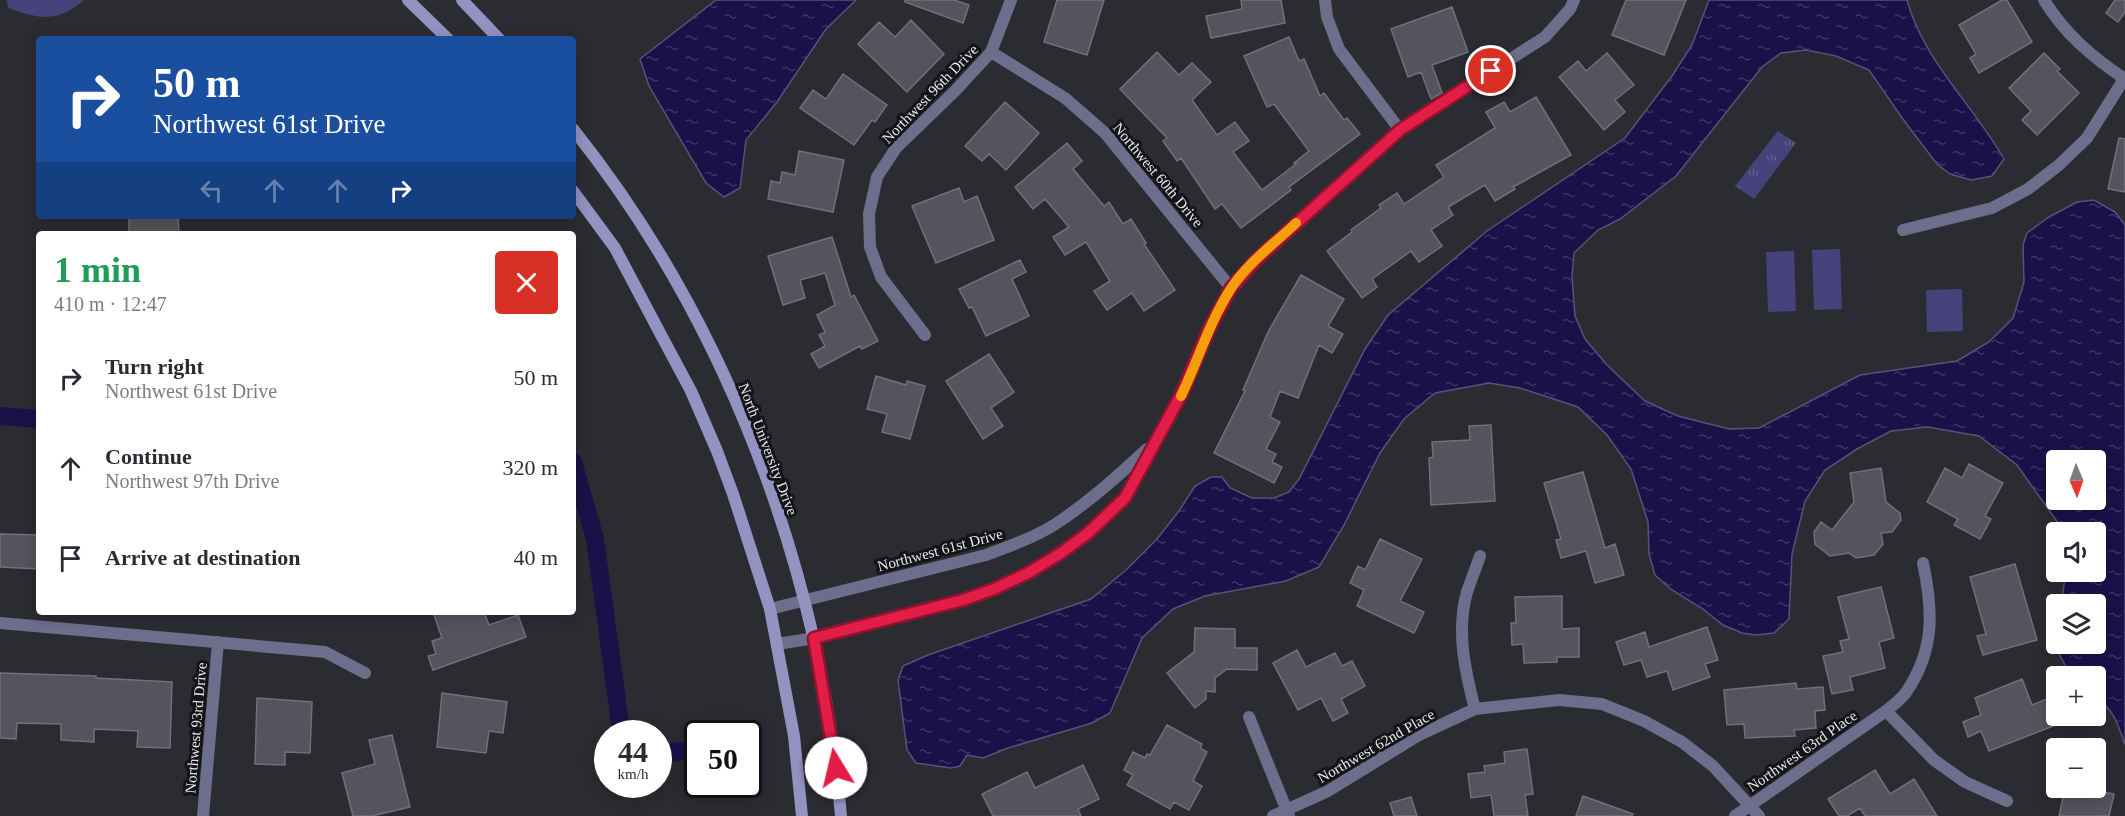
<!DOCTYPE html>
<meta charset="utf-8">
<style>
:root{--surface:#fff;--page:#f2f2f3;--text:#2b2b33;--muted:#7c7c81}
body{margin:0;font-family:Georgia,serif;background:var(--page);color:var(--text);height:100vh;display:flex;flex-direction:column;font-size:22px;white-space:nowrap}
*{box-sizing:border-box;margin:0}
p{font-size:20px;color:var(--muted)}
.icon{flex:none;width:33px;height:33px;fill:none;stroke:currentColor;stroke-width:2;stroke-linecap:round;stroke-linejoin:round}
.map{position:relative;flex:1;overflow:hidden}
.panel{position:absolute;left:36px;top:231px;width:540px;height:384px;display:flex;flex-direction:column;background:var(--surface);border-radius:6px;box-shadow:0 3px 15px #0003}
.panel>*{flex:none}
.banner{position:absolute;left:36px;top:36px;width:540px;height:183px;border-radius:6px;box-shadow:0 3px 15px #0003;background:#1a4fa0;color:#fff;overflow:hidden}
.needle{width:39px;rotate:178deg}
.fabs{position:absolute;left:2046px;top:450px;display:grid;gap:12px}
.fabs a{display:grid;place-items:center;width:60px;height:60px;border-radius:6px;background:var(--surface);box-shadow:0 3px 15px #0003;font-size:30px}
.speed{position:absolute;left:594px;top:720px;display:flex;gap:12px;font-size:30px;font-weight:700;text-align:center}
.speed>*{display:grid;place-content:center;width:78px;height:78px;border-radius:50%;background:var(--surface);box-shadow:0 3px 15px #0003;line-height:1}
.speed small{font-size:15px;font-weight:400}
.speed .limit{border:3px solid #111;border-radius:9px;background:#fff;color:#111}
.pin{position:absolute;display:grid;place-items:center;width:51px;height:51px;color:#fff;margin:-26px;border:3px solid #fff;border-radius:50%;box-shadow:0 2px 6px #0007}
.me{position:absolute;width:66px;margin:-33px;rotate:351deg;stroke-linejoin:round;filter:drop-shadow(0 0 4px #0008)}
.turn{display:flex;align-items:center;gap:21px;height:126px;padding:0 18px;font-size:27px}
.turn .icon{width:78px;height:78px;stroke-width:2.5}
.turn b{display:block;font-size:42px;line-height:51px}
.lanes{display:flex;align-items:center;height:57px;padding:0 18px;background:#0003;justify-content:center;gap:30px;direction:ltr}
.lanes .off{opacity:.35}
.round{display:grid;place-items:center;flex:none;width:63px;height:63px;border-radius:6px;background:var(--page)}
.summary{display:flex;align-items:center;justify-content:space-between;height:102px;padding:0 18px}
h1{font-size:36px;font-weight:700;line-height:45px;color:#1e9e55}
ul{padding:0;list-style:none}
li{display:flex;align-items:center;gap:18px;height:90px;padding:0 18px}
li div{flex:1}
li b{display:block;font-size:22px}
li em{font-style:normal}
.map>svg:first-child{display:block}
.grass{fill:#45427c}
.park{fill:url(#park-tufts)}
.water{fill:url(#water-ripples);stroke:#58527a;stroke-width:1.5;fill-rule:evenodd}
.lines{fill:none;stroke-linecap:round;stroke-linejoin:round}
.canal{stroke:#1b1149;stroke-width:18}
.building{fill:#54545c;stroke:#707078;stroke-width:1.5}
.street{stroke:#6d6e8b;stroke-width:12}
.secondary{stroke:#9293c1;stroke-width:12}
.route-casing{stroke:#92132f;stroke-width:15}
.route{stroke:#e11d48;stroke-width:10}
.slow{stroke:#f59e0b;stroke-width:10}
.labels{text-anchor:middle;dominant-baseline:central;stroke-width:6;stroke-linejoin:round;paint-order:stroke}
.street-label{font-size:15px;fill:#e8e8ed;stroke:#141417}
</style>
<div class="map">
<svg width="2125" height="816" viewBox="0 0 2125 816">
<defs>
<pattern id="park-tufts" width="24" height="20" patternUnits="userSpaceOnUse" patternTransform="scale(1.5)"><rect width="24" height="20" fill="#45427c"/><path d="M3 7l-1-3M5 7V3M7 7l1-3M15 17l-1-3M17 17v-4M19 17l1-3" fill="none" stroke="#605d8f"/></pattern>
<pattern id="water-ripples" width="26" height="14" patternUnits="userSpaceOnUse" patternTransform="scale(1.5)"><rect width="26" height="14" fill="#1b1149"/><path d="M2 4q2-2 4 0t4 0M15 11q2-2 4 0t4 0" fill="none" stroke="#3c3464"/></pattern>
</defs>
<rect width="100%" height="100%" fill="#2b2c32"/>
<path class="grass" d="M7,0H84C58,23 38,19 8,8Z
M1840,249L1842,309L1814,310L1812,250Z
M1794,251L1796,311L1768,312L1766,252Z
M1962,289L1963,331L1927,332L1926,290Z"/>
<path class="park" d="M1778,131L1796,143L1754,199L1735,186Z"/>
<path class="water" d="M716,0H856L826,29L777,102L746,140L740,188L724,197L706,183L649,86L640,59Z
M1709,0H1907C1923,60 1974,106 2004,159L1992,176L1971,180L1950,174L1937,164L1905,122L1869,70L1836,56L1806,50L1781,53L1762,67L1676,176L1620,219L1598,230L1574,253L1572,277L1575,316L1585,339L1607,365L1645,401L1678,416L1729,429L1759,428L1860,375L1957,361L1989,342L2013,318L2024,282L2023,245L2027,233L2049,217L2077,202L2094,200L2115,212L2125,225V745C2119,727 2114,708 2096,699V676H2071L2057,650V644H2096V604H2061L2066,572H2096V532H2062L2056,520L2017,465L1979,436L1928,427L1891,431L1857,449L1825,470L1805,501L1792,554L1789,619L1774,633L1756,635L1742,633L1723,625L1703,609L1672,590L1655,575L1649,554L1648,522L1631,469L1607,435L1578,407L1520,388L1489,383L1435,393L1404,419L1380,453L1344,525L1319,567L1286,581L1205,596L1173,609L1142,638L1110,713L1092,723L1008,748L983,758L967,755L960,766L951,768L916,763L907,750L898,680L903,666L928,655L1091,599L1126,570L1157,539L1179,511L1195,486L1211,477H1222L1230,488L1252,498H1274L1289,492L1299,479L1365,349L1388,315L1487,231L1625,138L1672,76L1692,45ZM2056,460H2096V500H2056Z"/>
<g class="lines">
<path class="canal" d="M0,416L39,419
M573,462L595,539L620,723L628,734
M658,750L668,753L698,749"/>
</g>
<path class="building" d="M905,0H954L969,5L963,23L905,2Z
M1057,0H1104L1087,55L1044,42Z
M1241,0H1281L1285,23L1211,38L1206,16L1242,9Z
M1626,0H1686L1664,55L1612,35Z
M2002,0H2007L2032,42L1979,73L1970,58L1976,54L1959,25Z
M2115,0H2125V12L2118,22L2106,13Z
M1452,7L1468,52L1432,65L1442,93L1431,99L1421,72L1408,77L1391,29Z
M911,20L944,54L907,92L858,44L879,22L895,37Z
M1289,37L1299,61L1304,59L1320,96L1324,93L1344,120L1347,118L1360,134L1289,187L1291,190L1241,228L1222,204L1215,209L1181,158L1177,161L1163,141L1167,138L1120,89L1157,52L1179,75L1192,63L1211,82L1192,100L1217,135L1235,122L1249,141L1233,152L1262,190L1296,164L1294,163L1309,151L1274,104L1267,107L1244,56Z
M1607,53L1634,85L1615,100L1625,112L1604,130L1559,77L1578,61L1586,71Z
M2044,53L2060,69L2057,71L2079,93L2037,135L2022,120L2031,111L2009,88Z
M843,74L887,105L875,122L872,120L854,145L800,108L813,90L826,99Z
M1536,97L1571,155L1513,187L1515,189L1495,201L1485,185L1448,207L1453,215L1431,230L1442,246L1419,262L1411,251L1372,279L1377,287L1362,298L1327,251L1352,232L1351,230L1381,208L1379,205L1397,193L1404,204L1444,177L1436,165L1495,128L1486,112L1504,102L1510,112Z
M1005,102L1039,133L1006,170L989,154L982,161L965,146Z
M2119,138L2125,139V192L2108,189Z
M1067,143L1082,161L1073,169L1104,206L1109,202L1123,224L1131,219L1146,243L1144,244L1175,290L1144,311L1132,293L1107,310L1094,291L1110,281L1086,242L1065,255L1053,237L1069,227L1045,199L1033,209L1015,187Z
M799,151L844,160L833,212L768,199L771,181L780,183L782,172L795,175Z
M959,188L964,202L977,196L994,240L936,263L912,206Z
M129,216H178L179,234H129Z
M832,237L851,297L854,295L878,341L862,349L860,346L819,368L811,354L825,346L819,335L825,332L817,315L835,305L825,273L800,280L805,298L783,305L768,256Z
M1020,260L1026,272L1012,279L1029,316L986,336L972,307L969,308L959,289Z
M1301,275L1344,299L1328,326L1343,334L1332,353L1319,345L1298,398L1280,391L1270,417L1280,422L1266,449L1276,454L1272,462L1282,467L1274,483L1214,453L1245,391L1243,390L1268,332Z
M989,354L1014,392L991,408L1003,426L983,439L946,381Z
M876,376L906,385L907,381L925,386L910,439L882,432L887,414L867,409Z
M1491,425L1495,501L1431,505L1429,458L1433,457L1432,442L1470,440L1469,426Z
M1969,464L2003,483L1985,516L1991,519L1980,539L1954,525L1958,519L1927,502L1945,468L1962,478Z
M1881,468L1886,502L1900,513L1901,520L1892,532L1881,533L1883,544L1874,555L1856,558L1849,553L1830,556L1815,544L1814,532L1821,522L1832,530L1854,502L1850,473Z
M1583,472L1605,548L1615,544L1624,575L1595,583L1586,551L1561,558L1556,540L1561,539L1544,483Z
M0,534L39,535V569L0,567Z
M1380,539L1422,559L1400,601L1424,612L1414,633L1357,606L1364,590L1350,583L1358,566L1365,570Z
M2015,564L2037,640L1983,655L1977,636L1986,634L1970,577Z
M1881,587L1894,638L1879,642L1885,668L1850,677L1853,690L1832,694L1823,656L1843,652L1840,641L1849,639L1838,597Z
M1562,596V629L1579,628V657H1557V662L1524,663L1523,644L1512,645L1511,623H1516L1515,597Z
M433,612H484L489,625L518,615L526,637L433,670L428,656L436,654L432,641L442,638Z
M1707,627L1718,660L1705,664L1710,677L1673,690L1667,671L1647,677L1641,660L1624,665L1616,642L1645,632L1649,647Z
M1195,628L1235,629V648H1257V670L1227,669L1215,678V692L1206,691V699L1195,708L1167,673L1194,652Z
M1297,650L1306,667L1335,653L1342,666L1352,661L1365,686L1341,699L1348,713L1333,721L1321,698L1298,710L1273,663Z
M0,673L96,676V678L172,682L170,748L137,747L138,731L94,729V742L61,740V724L17,723L16,739L0,738Z
M2022,679L2032,705L2056,695V725L1989,751L1981,731L1968,737L1963,722L1981,715L1975,698Z
M1796,683L1797,689L1823,687L1825,710L1815,711L1816,728L1794,730L1795,736L1745,738L1744,724L1727,725L1724,690Z
M442,693L507,702L503,733L489,731L486,753L437,747Z
M257,698L312,702L310,753L285,752V765L255,764Z
M1167,725L1202,744L1200,748L1207,752L1193,781L1202,786L1189,810L1174,802L1170,809L1127,785L1133,775L1124,770L1133,752L1145,758L1147,754L1150,755Z
M392,735L410,807L372,816H353L342,773L375,764L369,740Z
M1527,749L1533,794L1525,795L1528,816H1494L1491,795L1471,798L1468,774L1485,772L1484,766L1505,763L1504,752Z
M1083,765L1099,799L1078,809L1081,816H993L982,794L1027,772L1035,788Z
M1875,770L1890,794L1914,779L1937,816H1865L1860,808L1847,816H1839L1828,799Z
M2065,788H2086L2114,794L2109,816H2059Z
M1583,796L1633,814L1632,816H1576Z
M1411,797L1417,816H1394L1390,803Z"/>
<g class="lines">
<path class="street" d="M1325,0L1327,17L1339,49L1400,130
M2044,0C2065,34 2092,57 2125,79
M991,52L1065,98L1105,133L1231,288
M1903,230L1992,208L2028,189L2059,165L2087,138L2124,79
M925,335L881,277L870,247L869,214L877,177L896,148L955,91L991,52L1011,0
M770,609L986,555C1010,546 1033,538 1054,525C1088,503 1118,476 1147,449
M0,623L325,652L365,673
M777,644L815,638L963,599L994,589L1028,573L1061,553L1088,533L1125,498L1183,393L1210,327L1231,288L1257,259L1400,130L1545,37L1570,9L1574,0
M1475,709C1465,671 1456,631 1467,592C1471,580 1476,568 1480,556
M1886,711L1934,760L1965,782L2007,801
M1249,717L1289,816
M203,816L218,642
M1273,816L1328,791L1419,735L1475,709L1559,700L1602,704L1644,721L1682,742L1713,766L1759,816
M1735,816L1886,711C1893,705 1902,699 1907,691C1935,649 1933,610 1923,563"/>
<path class="secondary" d="M408,0L448,39
M462,0L499,39
M573,129C727,322 820,570 841,816
M573,191L615,248L660,333L691,391L717,451L733,494L770,609L794,736L802,816"/>
</g>
<g class="lines">
<defs>
<path id="route" d="M836,768L814,638L963,600L994,589L1028,573L1061,553L1088,533L1125,498L1182,393L1210,327L1231,288L1257,259L1400,130L1491,71"/>
</defs>
<use href="#route" class="route-casing"/>
<use href="#route" class="route"/>
<path class="slow" d="M1181,396C1198,361 1209,323 1230,290C1245,265 1275,243 1296,223"/>
</g>
<g class="labels">
<g class="street-label">
<text transform="translate(930 94) rotate(-46)">Northwest 96th Drive</text>
<text transform="translate(1158 175) rotate(50)">Northwest 60th Drive</text>
<text transform="translate(768 449) rotate(69)">North University Drive</text>
<text transform="translate(940 550) rotate(-15)">Northwest 61st Drive</text>
<text transform="translate(196 728) rotate(-85)">Northwest 93rd Drive</text>
<text transform="translate(1376 746) rotate(-30)">Northwest 62nd Place</text>
<text transform="translate(1802 751) rotate(-35)">Northwest 63rd Place</text>
</g>
</g>
</svg>
<div class="fabs">
<a><svg class="needle" viewBox="-14 -14 28 28"><path d="M0-13l5 13h-10z" fill="#e53935"/><path d="M0 13l5-13h-10z" fill="#7c7c81"/></svg></a>
<a><svg class="icon" aria-label="sound" viewBox="0 0 24 24"><path d="M4 9h4l5-4v14l-5-4H4zM17 9q2 3 0 6"/></svg></a>
<a><svg class="icon" aria-label="layers" viewBox="0 0 24 24"><path d="M12 4l9 5-9 5-9-5zM3 14l9 5 9-5"/></svg></a>
<a>+</a>
<a>−</a>
</div>
<div class="speed"><div>44<small>km/h</small></div><div class="limit">50</div></div>
<div class="pin" style="left:1491px;top:71px;background:#d93025"><svg class="icon" aria-label="arrive" viewBox="0 0 24 24"><path d="M6 21V4h12l-3 4 3 4H6"/></svg></div>
<svg class="me" style="left:836px;top:768px" viewBox="-20 -20 40 40"><circle r="19" fill="#fff"/><path d="M0-13L10 11 0 6-10 11z" fill="#e11d48"/></svg>
<div class="banner">
<div class="turn"><svg class="icon" aria-label="right" viewBox="0 0 24 24"><path d="M7 20v-9h11M14 6l5 5-5 5"/></svg><div><b>50 m</b>Northwest 61st Drive</div></div>
<div class="lanes"><svg class="icon off" aria-label="left" viewBox="0 0 24 24"><path d="M17 20v-9H6M10 6l-5 5 5 5"/></svg><svg class="icon off" aria-label="ahead" viewBox="0 0 24 24"><path d="M12 20V5M6 11l6-6 6 6"/></svg><svg class="icon off" aria-label="ahead" viewBox="0 0 24 24"><path d="M12 20V5M6 11l6-6 6 6"/></svg><svg class="icon" aria-label="right" viewBox="0 0 24 24"><path d="M7 20v-9h11M14 6l5 5-5 5"/></svg></div>
</div>
<section class="panel">
<div class="summary"><div><h1>1 min</h1><p>410 m · 12:47</p></div><a class="round" style="background:#d93025;color:#fff"><svg class="icon" aria-label="close" viewBox="0 0 24 24"><path d="M6 6l12 12M18 6L6 18"/></svg></a></div>
<ul>
<li><svg class="icon" aria-label="right" viewBox="0 0 24 24"><path d="M7 20v-9h11M14 6l5 5-5 5"/></svg><div><b>Turn right</b><p>Northwest 61st Drive</p></div><em>50 m</em></li>
<li><svg class="icon" aria-label="ahead" viewBox="0 0 24 24"><path d="M12 20V5M6 11l6-6 6 6"/></svg><div><b>Continue</b><p>Northwest 97th Drive</p></div><em>320 m</em></li>
<li><svg class="icon" aria-label="arrive" viewBox="0 0 24 24"><path d="M6 21V4h12l-3 4 3 4H6"/></svg><div><b>Arrive at destination</b></div><em>40 m</em></li>
</ul>
</section>
</div>
